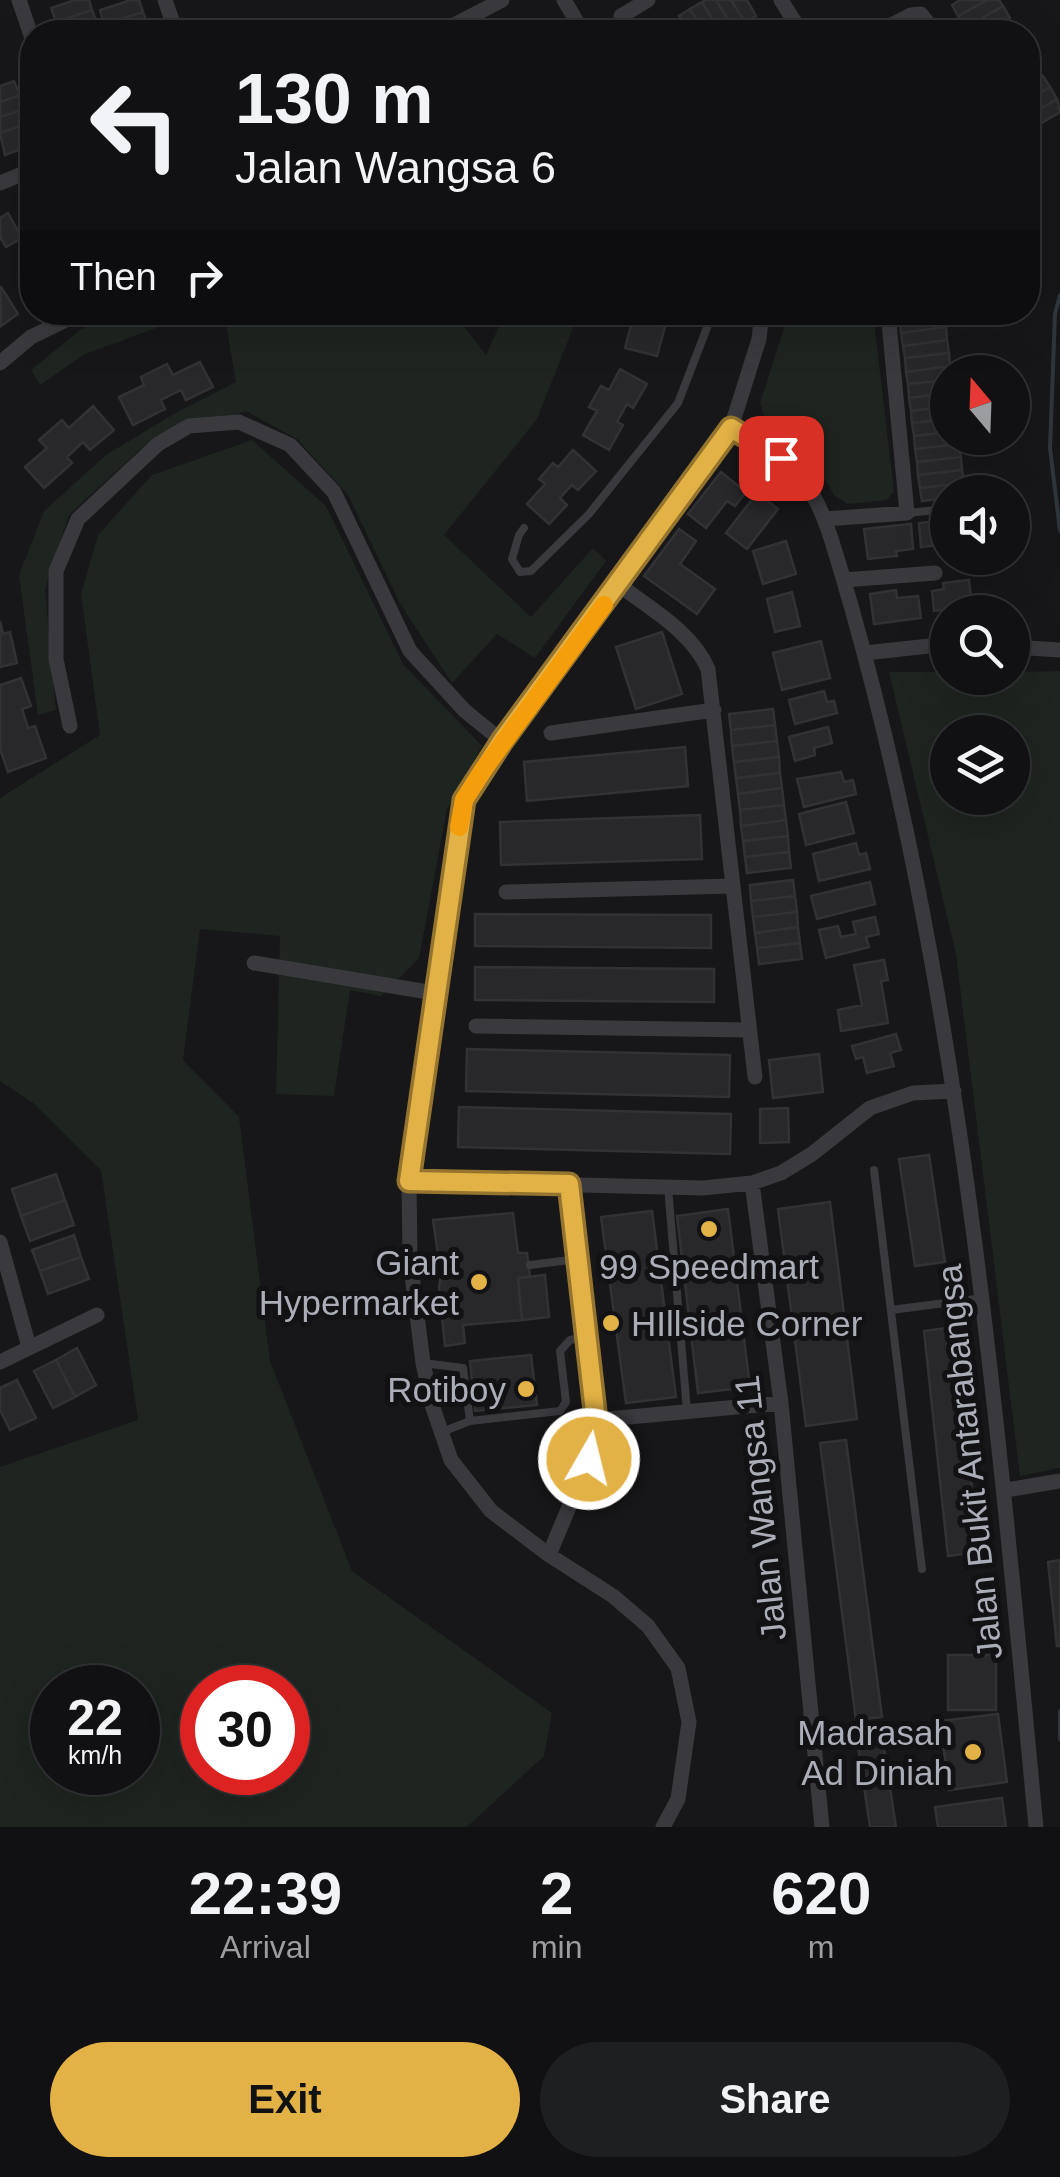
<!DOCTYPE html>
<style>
:root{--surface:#111113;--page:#1e1f21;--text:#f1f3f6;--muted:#9c9da0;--line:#303133;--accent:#e3b246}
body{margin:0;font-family:Arial,sans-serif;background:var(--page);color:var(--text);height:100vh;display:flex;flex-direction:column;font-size:38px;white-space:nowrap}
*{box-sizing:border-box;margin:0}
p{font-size:32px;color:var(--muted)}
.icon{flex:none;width:55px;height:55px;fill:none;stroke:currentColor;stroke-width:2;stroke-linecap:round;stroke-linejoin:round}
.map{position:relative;height:1827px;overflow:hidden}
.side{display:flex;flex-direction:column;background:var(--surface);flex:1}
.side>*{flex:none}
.top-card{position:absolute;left:20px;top:20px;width:1020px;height:305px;border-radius:40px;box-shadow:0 10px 40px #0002,0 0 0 2px var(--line);background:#111113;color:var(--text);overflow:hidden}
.needle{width:65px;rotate:341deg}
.tools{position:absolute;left:930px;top:355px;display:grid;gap:20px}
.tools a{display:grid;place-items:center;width:100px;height:100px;border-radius:50%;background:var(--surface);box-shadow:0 10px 40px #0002,0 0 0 2px var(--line);font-size:50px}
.speed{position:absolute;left:30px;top:1665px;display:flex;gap:20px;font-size:50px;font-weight:700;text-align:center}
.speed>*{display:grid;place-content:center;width:130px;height:130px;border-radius:50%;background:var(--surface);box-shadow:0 10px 40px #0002,0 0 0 2px var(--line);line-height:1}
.speed small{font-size:25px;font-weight:400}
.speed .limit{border:15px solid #d22;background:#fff;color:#111}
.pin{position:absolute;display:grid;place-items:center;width:85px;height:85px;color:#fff;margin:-42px;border-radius:20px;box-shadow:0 5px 15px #0006}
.me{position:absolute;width:110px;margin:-55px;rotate:8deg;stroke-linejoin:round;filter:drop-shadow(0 0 8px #0008)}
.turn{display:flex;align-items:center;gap:35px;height:210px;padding:0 50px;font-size:45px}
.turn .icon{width:130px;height:130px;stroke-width:2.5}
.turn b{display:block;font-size:70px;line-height:85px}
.then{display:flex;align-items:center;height:95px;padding:0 50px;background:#0003;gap:20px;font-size:38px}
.eta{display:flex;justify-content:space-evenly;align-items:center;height:170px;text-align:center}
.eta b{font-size:60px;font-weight:700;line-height:70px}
.action{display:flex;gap:20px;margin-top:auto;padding:20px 50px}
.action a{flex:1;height:115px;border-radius:60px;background:var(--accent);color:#111;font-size:40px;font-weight:700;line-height:115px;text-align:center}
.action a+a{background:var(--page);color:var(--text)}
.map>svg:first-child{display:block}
.green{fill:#1e241f;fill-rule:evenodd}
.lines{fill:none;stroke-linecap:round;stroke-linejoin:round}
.stream{stroke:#2e363c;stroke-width:4}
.building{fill:#28272a;stroke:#323235;stroke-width:2.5}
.lane{stroke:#39393e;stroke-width:8}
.street{stroke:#39393e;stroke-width:15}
.route-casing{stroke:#94742e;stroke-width:25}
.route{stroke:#e3b246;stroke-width:18}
.slow{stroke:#f59e0b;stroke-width:18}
.poi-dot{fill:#e3b246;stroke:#121214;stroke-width:4}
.labels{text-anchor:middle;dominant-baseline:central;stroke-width:10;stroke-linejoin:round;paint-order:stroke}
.poi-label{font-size:35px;fill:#abaeb8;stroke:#121214;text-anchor:end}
.street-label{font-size:35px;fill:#abaeb8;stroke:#121214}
</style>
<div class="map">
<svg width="1060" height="1827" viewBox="0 0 1060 1827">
<rect width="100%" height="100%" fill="#171719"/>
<path class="green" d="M116,312L197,313L85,354L40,385L31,370L80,330Z
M224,313H454L486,355L505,313H579L537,419L444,535L531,617L593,548L606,561L535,658L497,634L452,683L401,605L348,495L297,439L246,411L146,444L69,515L45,589L56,710L38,715L19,575L44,511L106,455L177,412L236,382Z
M789,313H873L894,491L887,500L848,504L835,496L803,445L766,421L760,403Z
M252,440L326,506L403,664L482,746L447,809L419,958L381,996L350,990L334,1096L276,1094L280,936L200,929L183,1060L239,1117L270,1361L352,1571L552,1713L544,1756L467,1827H0V1467L138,1420L101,1170L33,1103L0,1081V798L100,735L81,594L98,535L152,475ZM52,1688H138V1772H52ZM202,1688H288V1772H202Z
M1060,671V1468L1020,1476L956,954L889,672H947L948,678H1012L1013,672ZM1012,732V798H948V732Z"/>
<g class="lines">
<path class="stream" d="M1060,295L1055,314L1050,448L1060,531
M1060,1711V1739"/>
</g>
<path class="building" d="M75,0H89L92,10L56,22L51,8Z
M131,0H139L143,12L104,24L100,10Z
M706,0H716L734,29L720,32L702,2Z
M716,0H731L745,22L734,29Z
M731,0H747L756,16L745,22Z
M960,0H987L958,16L952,5Z
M987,0H999L1003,6L965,28L958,16Z
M702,2L720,32H705L690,9Z
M1003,6L1010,18L984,32H968L965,28Z
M690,9L705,32H689L679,16Z
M92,10L97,23L72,32H60L56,22Z
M143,12L148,26L127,32H107L104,24Z
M1043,76L1050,87L1028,100V85Z
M14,81L20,95L0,102V86Z
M1050,87L1057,99L1028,116V100Z
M20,95L25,109L0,117V102Z
M1057,99L1060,112L1028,131V116Z
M25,109L29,123L0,133V117Z
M29,123L32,145L5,155L0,133Z
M8,213L22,238L6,247L0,237V218Z
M32,269V303L31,304L19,275Z
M1,287L18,314L1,326L0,288Z
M628,312H662L658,325L665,327L657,356L625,348L632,322L626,320Z
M944,314L946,327L901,333L900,320Z
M946,327L947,340L903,346L901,333Z
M947,340L949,353L905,358L903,346Z
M949,353L950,366L906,372L905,358Z
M200,362L213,387L186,400L181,390L161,400L165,409L133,425L119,397L144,385L141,377L167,364L173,375Z
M950,366L948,380L908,384L906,372Z
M620,369L647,384L633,408L627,404L617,422L623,425L609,450L583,435L597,411L589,407L601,386L609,390Z
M948,380V393L909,398L908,384Z
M948,393V406L911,411L909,398Z
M93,406L114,430L90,450L83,442L67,457L72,463L44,488L25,467L47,448L39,440L62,420L69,428Z
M948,406V419L912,423L911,411Z
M948,419V432L914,436L912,423Z
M948,432V438H959V444L915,449L914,436Z
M959,444L961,457L917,462L915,449Z
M573,450L596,471L578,490L572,485L560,498L567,505L549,524L527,504L545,484L539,479L553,463L558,467Z
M961,457L962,470L918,475L917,462Z
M962,470L964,483L920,488L918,475Z
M721,472L746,492L735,506L727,501L706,528L688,514Z
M964,483L965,492H948V498L922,501L920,488Z
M757,493L778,509L747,549L726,533Z
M948,520V551H940L939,545L921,547L919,523Z
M911,524L913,549L896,551L897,556L868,559L864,529Z
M679,529L696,541L680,564L715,589L697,614L644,576Z
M786,541L796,574L763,584L753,551Z
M969,580L972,607L934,611L932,591L944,589L943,583Z
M896,590L897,598L918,596L921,618L874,624L870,594Z
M792,592L800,626L775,632L767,599Z
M0,621L3,634L10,632L17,663L0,667Z
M662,632L682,694L636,709L616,647Z
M821,641L830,678L782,690L773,653Z
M21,678L31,706L22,709L28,728L35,726L46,758L8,772L0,749V685Z
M824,691L827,702L834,701L837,713L795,724L789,700Z
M773,709L775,725L731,730L729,714Z
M775,725L777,741L732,746L731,730Z
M828,727L832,743L814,748L815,755L795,761L789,737Z
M777,741L779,757L734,762L732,746Z
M685,747L688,786L527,801L524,762Z
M779,757L780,773L736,778L734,762Z
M841,772L844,782L853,780L856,794L804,807L797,779Z
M780,773L782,788L738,794L736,778Z
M782,788L784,805L740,810L738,794Z
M846,802L854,833L806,845L799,814Z
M784,805L786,820L741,826L740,810Z
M700,815L702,859L501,865L500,822Z
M786,820L788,836L743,841L741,826Z
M788,836L789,852L745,857L743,841Z
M856,843L859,855L866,853L870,869L819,881L813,854Z
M789,852L791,868L747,873L745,857Z
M793,880L795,896L751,901L750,885Z
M870,882L875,904L817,919L811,896Z
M795,896L797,912L753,917L751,901Z
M797,912L798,927L755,933L753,917Z
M475,914L711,915V948L475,946Z
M875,917L879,934L866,937L869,947L826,958L819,930L838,926L841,937L856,934L853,922Z
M798,927L800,943L757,948L755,933Z
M800,943L802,959L759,964L757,948Z
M884,960L888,980L881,981L888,1023L841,1031L838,1010L862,1005L854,965Z
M475,967L714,969V1002L475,1000Z
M896,1034L901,1050L890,1053L894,1066L867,1073L863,1057L856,1059L852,1046Z
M467,1049L730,1055L729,1097L466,1091Z
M819,1054L823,1092L773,1098L769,1060Z
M459,1107L731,1114L730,1154L458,1147Z
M788,1108L789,1142L760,1143V1109Z
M929,1155L945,1262L915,1266L899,1159Z
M56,1174L65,1200L21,1216L12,1189Z
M65,1200L74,1225L30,1241L21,1216Z
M830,1202L857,1419L806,1426L778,1209Z
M728,1209L750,1387L698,1393L677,1216Z
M652,1211L676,1397L626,1403L601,1217Z
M513,1213L518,1253H527L530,1277L518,1278L522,1320L463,1325L465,1343L445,1346L439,1286L441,1276L433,1220Z
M74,1235L81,1257L40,1271L32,1250Z
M81,1257L89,1279L48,1294L40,1271Z
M545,1275L549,1317L522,1320L518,1278Z
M954,1327L979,1552L948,1556L924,1331Z
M77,1348L96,1385L75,1397L56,1360Z
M531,1355L537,1405L475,1411L470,1361Z
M56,1360L75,1397L53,1408L34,1371Z
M17,1380L36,1418L10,1430L0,1410V1388Z
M846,1440L882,1717L856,1720L820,1443Z
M1060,1560V1646H1057L1048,1562Z
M948,1655H996V1710H948Z
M998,1714L1007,1782L949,1790L940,1721Z
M883,1742L896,1827H870L858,1746Z
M1002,1798L1006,1827H938L935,1807Z"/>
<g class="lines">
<path class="lane" d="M907,513L948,509
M524,528L519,535L512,559L520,572L531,571L589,514L678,403L713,312
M874,1170L922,1569
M668,1187L687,1411
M530,1265L578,1259
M891,1310L984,1298
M423,1363L463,1368L470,1421L560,1411L566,1402L560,1351L570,1340L587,1337
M442,1432L470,1421"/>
<path class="street" d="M19,0L32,38
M165,0L176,32
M564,0L583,32
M781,0L801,32
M621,16L648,0
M441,32L502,0
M878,32L911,15L921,14L935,32
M0,183L32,170
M0,363L31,337L82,312
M731,428C759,444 790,459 808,487C825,513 832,542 841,571C857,625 871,678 884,732C970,1092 1001,1460 1036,1827
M825,519L907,513L888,312
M844,580L935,573
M619,585C651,609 692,632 708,669L755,1077
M1012,647L1060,650
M865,653L948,644
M70,726L56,659V571L78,519L158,444L189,426L239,422L290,445L334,492L410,651L465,711L502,741
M551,733L714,710
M506,892L732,886
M254,963L434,993
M476,1026L749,1030
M409,1181L703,1188L752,1183L781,1173L812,1154L870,1108L913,1093L954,1091
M752,1183L781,1403L822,1827
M0,1242L29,1347
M0,1362L97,1315
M597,1420L781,1403
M1006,1490L1060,1481
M549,1555L589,1459L597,1420L569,1184
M663,1827L678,1799L689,1722L678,1668L648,1626L613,1596L549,1555L491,1511L451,1460L432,1405L423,1363L410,1259L409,1181L448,891L464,800L502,741L619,585L731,428L759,339L762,312"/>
</g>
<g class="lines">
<defs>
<path id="route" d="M589,1459L596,1420L569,1184L409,1181L464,800L502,741L731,428L781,458"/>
</defs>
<use href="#route" class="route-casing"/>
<use href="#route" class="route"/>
<path class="slow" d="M459,827L464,800L483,770L604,605"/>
</g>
<g class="poi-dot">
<circle cx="709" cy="1229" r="10"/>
<circle cx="479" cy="1282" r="10"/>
<circle cx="611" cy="1323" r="10"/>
<circle cx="526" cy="1389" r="10"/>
<circle cx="973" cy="1752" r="10"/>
</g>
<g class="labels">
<g class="poi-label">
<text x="459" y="1262">Giant<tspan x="459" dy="40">Hypermarket</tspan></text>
<text x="709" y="1266" text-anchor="middle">99 Speedmart</text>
<text x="631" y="1323" text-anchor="start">HIllside Corner</text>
<text x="506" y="1389">Rotiboy</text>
<text x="953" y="1732">Madrasah<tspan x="953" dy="40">Ad Diniah</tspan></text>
</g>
<g class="street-label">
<text transform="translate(969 1462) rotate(-96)">Jalan Bukit Antarabangsa</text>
<text transform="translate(760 1508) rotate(-96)">Jalan Wangsa 11</text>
</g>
</g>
</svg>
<div class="tools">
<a><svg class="needle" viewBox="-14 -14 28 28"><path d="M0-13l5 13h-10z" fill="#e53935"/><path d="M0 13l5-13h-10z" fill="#9c9da0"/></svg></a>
<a><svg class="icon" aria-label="sound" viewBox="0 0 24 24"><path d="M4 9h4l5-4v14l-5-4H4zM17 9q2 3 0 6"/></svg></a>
<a><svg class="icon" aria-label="search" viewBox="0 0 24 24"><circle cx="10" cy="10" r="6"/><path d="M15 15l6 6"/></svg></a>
<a><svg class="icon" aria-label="layers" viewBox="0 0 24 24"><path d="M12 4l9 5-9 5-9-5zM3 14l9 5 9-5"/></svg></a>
</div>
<div class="speed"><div>22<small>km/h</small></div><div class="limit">30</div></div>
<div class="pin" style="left:781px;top:458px;background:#d93025"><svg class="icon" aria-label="arrive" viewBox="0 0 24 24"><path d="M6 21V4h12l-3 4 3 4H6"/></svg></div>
<svg class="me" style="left:589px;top:1459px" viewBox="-20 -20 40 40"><circle r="17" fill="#e3b246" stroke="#fff" stroke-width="3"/><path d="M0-11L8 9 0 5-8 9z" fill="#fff"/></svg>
<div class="top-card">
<div class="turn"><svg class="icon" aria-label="left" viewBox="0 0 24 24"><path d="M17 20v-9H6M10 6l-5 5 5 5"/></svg><div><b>130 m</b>Jalan Wangsa 6</div></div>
<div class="then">Then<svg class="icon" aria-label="right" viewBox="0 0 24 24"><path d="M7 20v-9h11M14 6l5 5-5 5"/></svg></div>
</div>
</div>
<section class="side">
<div class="eta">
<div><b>22:39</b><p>Arrival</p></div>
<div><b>2</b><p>min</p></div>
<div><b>620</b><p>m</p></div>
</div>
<div class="action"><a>Exit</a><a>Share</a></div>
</section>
